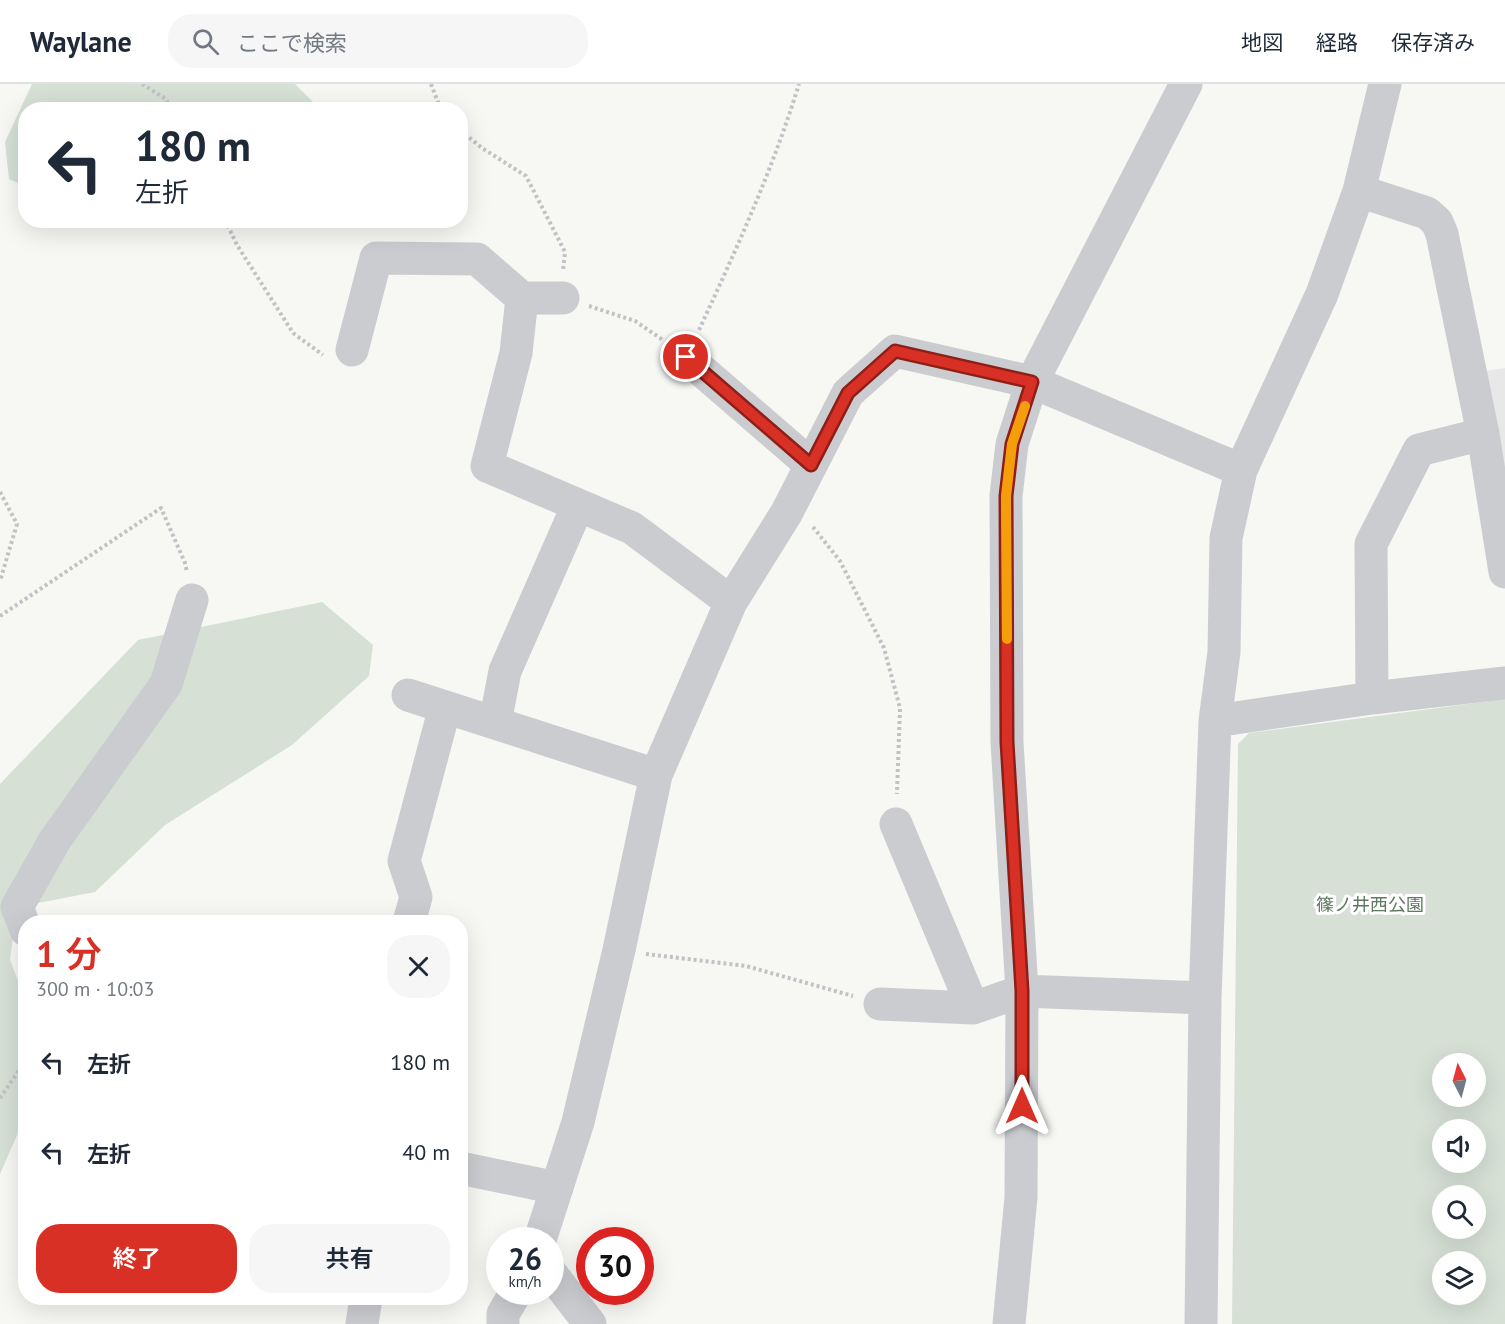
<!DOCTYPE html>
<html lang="ja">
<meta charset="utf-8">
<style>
:root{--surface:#fff;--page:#f6f6f7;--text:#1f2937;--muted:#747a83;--line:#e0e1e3;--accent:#d93025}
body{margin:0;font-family:"PT Sans","Noto Sans JP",sans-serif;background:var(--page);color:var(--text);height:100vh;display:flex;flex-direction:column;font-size:22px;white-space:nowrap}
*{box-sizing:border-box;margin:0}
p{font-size:20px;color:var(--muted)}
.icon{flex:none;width:33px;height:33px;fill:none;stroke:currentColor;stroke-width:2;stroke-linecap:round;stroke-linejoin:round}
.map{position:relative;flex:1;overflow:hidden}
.sheet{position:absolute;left:18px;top:831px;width:450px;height:390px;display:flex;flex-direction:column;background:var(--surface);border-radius:24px;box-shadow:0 6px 24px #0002}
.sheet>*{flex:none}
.top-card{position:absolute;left:18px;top:18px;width:450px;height:126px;border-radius:24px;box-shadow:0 6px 24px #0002;background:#fff;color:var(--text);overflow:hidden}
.needle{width:39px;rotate:354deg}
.fabs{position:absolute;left:1432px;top:969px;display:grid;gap:12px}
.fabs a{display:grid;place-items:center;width:54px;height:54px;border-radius:50%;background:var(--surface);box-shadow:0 6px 24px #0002;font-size:30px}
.speed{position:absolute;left:486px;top:1143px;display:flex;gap:12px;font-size:30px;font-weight:700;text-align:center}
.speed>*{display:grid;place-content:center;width:78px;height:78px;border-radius:50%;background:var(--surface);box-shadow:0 6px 24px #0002;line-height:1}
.speed small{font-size:15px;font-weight:400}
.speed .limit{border:9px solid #d22;background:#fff;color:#111}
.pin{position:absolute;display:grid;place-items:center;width:51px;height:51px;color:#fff;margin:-26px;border:3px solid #fff;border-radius:50%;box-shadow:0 2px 6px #0007}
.me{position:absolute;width:66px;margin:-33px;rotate:0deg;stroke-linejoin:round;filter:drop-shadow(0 0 4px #0008)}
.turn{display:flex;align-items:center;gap:21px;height:126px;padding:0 18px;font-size:27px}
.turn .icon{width:78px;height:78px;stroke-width:2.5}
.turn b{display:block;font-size:42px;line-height:51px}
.round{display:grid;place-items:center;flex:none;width:63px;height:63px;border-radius:24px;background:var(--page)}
.summary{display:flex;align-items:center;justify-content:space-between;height:102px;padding:0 18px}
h1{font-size:36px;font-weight:600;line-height:45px;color:var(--accent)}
.primary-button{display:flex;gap:12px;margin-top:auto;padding:12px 18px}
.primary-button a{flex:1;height:69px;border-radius:24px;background:var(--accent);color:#fff;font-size:24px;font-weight:600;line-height:69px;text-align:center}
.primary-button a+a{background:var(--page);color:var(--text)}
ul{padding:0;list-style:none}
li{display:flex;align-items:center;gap:18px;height:90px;padding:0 18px}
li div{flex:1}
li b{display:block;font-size:22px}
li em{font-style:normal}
header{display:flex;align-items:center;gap:36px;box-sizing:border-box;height:84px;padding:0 30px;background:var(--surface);border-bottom:2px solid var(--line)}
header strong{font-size:28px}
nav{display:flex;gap:33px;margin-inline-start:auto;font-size:21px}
.search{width:420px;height:54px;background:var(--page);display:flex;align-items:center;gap:15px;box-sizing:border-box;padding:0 21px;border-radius:24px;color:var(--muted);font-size:22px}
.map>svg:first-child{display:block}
.built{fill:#e7e8e7}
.green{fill:#d6e0d5;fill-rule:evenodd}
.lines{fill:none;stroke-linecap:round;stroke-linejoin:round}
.path{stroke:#c1c2c5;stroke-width:4;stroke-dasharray:3 3;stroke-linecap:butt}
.minor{stroke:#caccd0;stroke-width:33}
.route-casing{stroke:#8d1f18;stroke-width:15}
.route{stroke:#d93025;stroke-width:10}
.slow{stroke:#f59e0b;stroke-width:10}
.labels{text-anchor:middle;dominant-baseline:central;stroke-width:6;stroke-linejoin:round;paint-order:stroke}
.park-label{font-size:18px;fill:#607961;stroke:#fff}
</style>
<header>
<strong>Waylane</strong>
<div class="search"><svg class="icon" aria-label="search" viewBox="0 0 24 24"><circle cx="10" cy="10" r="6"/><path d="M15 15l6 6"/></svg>ここで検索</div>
<nav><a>地図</a><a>経路</a><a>保存済み</a></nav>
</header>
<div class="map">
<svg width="1505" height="1240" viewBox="0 0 1505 1240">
<rect width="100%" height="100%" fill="#f7f7f4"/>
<path class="built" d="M1505,284V435L1477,288Z"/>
<path class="green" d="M32,0H295L320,25L26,26L25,102L9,95L5,58Z
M322,518L373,561L369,592L292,661L165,741L95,808L17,823L10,876L25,915V1033L0,1090V700L138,556Z
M1505,615V1240H1232L1238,660L1249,649ZM1443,980H1476V1012H1443ZM1443,1046H1476V1078H1443ZM1443,1112H1476V1144H1443ZM1443,1178H1476V1210H1443Z"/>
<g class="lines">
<path class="path" d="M142,0L166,15L171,26
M431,0L441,26
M460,46L482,64L526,92L565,168L563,187
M225,136L237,161L293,249L323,271
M589,222L635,237L663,256
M699,246C736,166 773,85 799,0
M0,408L17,440L0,497
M813,443L840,477L884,564L900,624L897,710
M0,532L161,424L185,479L187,488
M646,870L746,882L853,912
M0,1014L20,985L26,972"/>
<path class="minor" d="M1359,107L1427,129L1437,138L1442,150L1483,350L1505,488
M522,214L516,269L487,382L632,444L731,518
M352,266L376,174L477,175L522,214H563
M686,273L811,381
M408,611L656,691
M1372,614L1371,460L1419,366L1483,350
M1215,637L1372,614L1505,599
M495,639L505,587L578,421
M896,740L973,924
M409,838L416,813L404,777L445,623
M26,846L17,823L55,756L166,600L192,516
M880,920L973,924L1022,907L1205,914
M460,1084L557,1104
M540,1156L578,1038L619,866L656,691L731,518L787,428L848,309L895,267L1032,298L1241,386
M550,1188L590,1240
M362,1240L366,1214
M503,1240V1230L516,1208
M1009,1240L1021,1113L1022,907L1007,658L1006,412L1012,360L1032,298L1186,0
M1201,1240L1205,914L1215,637L1224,568L1226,454L1241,386L1322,210L1359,107L1385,0"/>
</g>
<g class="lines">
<defs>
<path id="route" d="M686,273L811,381L848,309L895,267L1032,298L1012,360L1006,412L1007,658L1022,907V1022"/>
</defs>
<use href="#route" class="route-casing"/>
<use href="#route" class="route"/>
<path class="slow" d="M1007,555L1006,412L1012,360L1025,322"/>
</g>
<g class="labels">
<g class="park-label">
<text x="1370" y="820">篠ノ井西公園</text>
</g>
</g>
</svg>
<div class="fabs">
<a><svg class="needle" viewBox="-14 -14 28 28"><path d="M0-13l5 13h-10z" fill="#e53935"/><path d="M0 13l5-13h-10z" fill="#747a83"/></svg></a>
<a><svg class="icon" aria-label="sound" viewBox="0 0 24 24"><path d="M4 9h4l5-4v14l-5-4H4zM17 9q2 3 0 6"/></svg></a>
<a><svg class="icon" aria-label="search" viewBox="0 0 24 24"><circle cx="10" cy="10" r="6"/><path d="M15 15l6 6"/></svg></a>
<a><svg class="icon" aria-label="layers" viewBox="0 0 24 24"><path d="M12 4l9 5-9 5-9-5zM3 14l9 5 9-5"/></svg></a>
</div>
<div class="speed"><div>26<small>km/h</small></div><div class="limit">30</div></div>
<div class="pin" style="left:686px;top:273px;background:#d93025"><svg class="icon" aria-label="arrive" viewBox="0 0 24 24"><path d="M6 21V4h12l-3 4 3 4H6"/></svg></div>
<svg class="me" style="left:1022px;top:1022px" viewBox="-20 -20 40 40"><path d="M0-17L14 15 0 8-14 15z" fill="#d93025" stroke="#fff" stroke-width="4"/></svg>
<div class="top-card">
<div class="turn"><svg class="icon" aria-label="left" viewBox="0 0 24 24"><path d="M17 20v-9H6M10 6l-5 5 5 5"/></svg><div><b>180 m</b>左折</div></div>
</div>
<section class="sheet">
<div class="summary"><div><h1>1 分</h1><p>300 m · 10:03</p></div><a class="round"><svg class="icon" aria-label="close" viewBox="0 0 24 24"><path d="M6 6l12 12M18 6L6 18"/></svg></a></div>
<ul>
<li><svg class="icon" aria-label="left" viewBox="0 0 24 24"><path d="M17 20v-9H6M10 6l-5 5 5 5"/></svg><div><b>左折</b></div><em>180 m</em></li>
<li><svg class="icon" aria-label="left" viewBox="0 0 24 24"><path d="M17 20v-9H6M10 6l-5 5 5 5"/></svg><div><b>左折</b></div><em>40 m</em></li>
</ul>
<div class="primary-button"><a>終了</a><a>共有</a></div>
</section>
</div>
